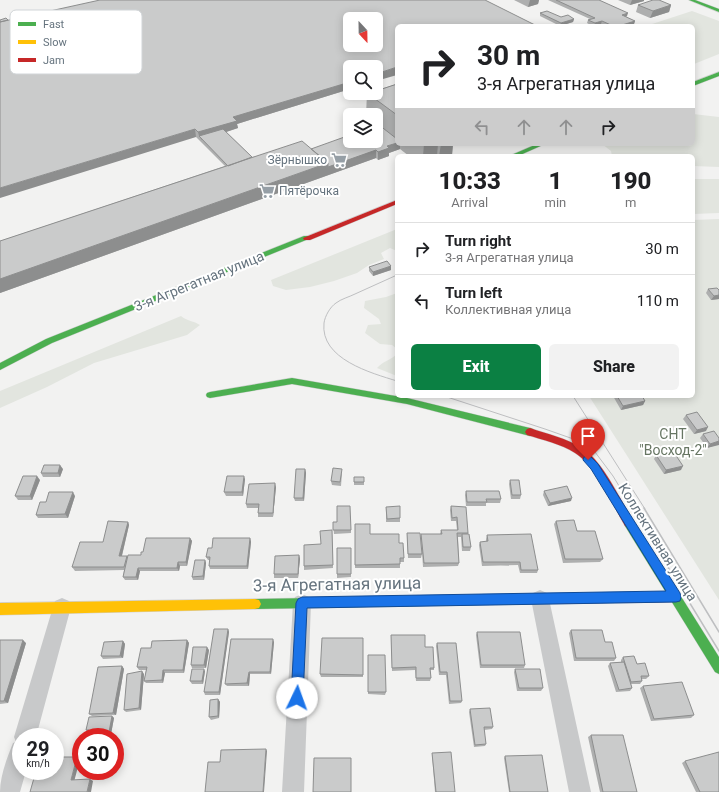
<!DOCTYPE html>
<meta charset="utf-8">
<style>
:root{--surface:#fff;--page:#f2f2f2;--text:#202124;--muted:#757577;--line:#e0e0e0;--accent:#0b8043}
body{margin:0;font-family:Roboto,sans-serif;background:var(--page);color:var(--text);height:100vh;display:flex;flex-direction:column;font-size:15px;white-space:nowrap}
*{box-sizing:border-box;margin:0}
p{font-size:13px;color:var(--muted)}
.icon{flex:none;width:22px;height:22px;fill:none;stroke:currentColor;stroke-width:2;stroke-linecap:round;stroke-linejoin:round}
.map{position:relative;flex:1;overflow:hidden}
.sheet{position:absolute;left:395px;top:154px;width:300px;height:244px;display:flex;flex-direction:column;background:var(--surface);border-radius:6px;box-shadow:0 2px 10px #0003}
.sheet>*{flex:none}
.guide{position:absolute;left:395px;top:24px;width:300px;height:122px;border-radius:6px;box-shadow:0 2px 10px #0003;background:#fff;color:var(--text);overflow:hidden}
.needle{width:26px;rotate:158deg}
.tools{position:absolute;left:343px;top:12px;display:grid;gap:8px}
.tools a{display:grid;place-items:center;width:40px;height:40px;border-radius:6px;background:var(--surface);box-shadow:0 2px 10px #0003;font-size:20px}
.speed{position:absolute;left:12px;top:728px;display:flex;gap:8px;font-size:20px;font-weight:700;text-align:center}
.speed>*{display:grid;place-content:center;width:52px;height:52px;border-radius:50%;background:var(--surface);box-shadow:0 2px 10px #0003;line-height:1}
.speed small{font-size:10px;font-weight:400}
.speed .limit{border:6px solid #d22;background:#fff;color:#111}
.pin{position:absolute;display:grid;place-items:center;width:34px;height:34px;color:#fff;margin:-41px -17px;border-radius:50% 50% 50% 0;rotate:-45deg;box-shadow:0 0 4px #0007}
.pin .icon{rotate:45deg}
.me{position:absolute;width:44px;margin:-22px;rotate:3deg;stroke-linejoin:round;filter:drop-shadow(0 0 3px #0008)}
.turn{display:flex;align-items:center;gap:14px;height:84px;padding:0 16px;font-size:18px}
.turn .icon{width:52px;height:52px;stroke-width:2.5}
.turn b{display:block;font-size:28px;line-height:34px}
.lanes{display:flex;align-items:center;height:38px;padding:0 16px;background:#0003;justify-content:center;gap:20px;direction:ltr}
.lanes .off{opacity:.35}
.eta{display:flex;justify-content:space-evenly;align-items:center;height:68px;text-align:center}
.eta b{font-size:24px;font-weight:800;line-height:28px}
.primary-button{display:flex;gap:8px;margin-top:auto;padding:8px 16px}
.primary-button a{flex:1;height:46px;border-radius:6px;background:var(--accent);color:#fff;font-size:16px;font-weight:800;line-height:46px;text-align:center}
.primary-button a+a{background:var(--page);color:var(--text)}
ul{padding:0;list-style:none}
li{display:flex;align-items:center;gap:12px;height:52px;padding:0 16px;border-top:1px solid var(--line)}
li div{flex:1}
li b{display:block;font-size:15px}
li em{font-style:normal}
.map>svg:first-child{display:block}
.green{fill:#e2e5df}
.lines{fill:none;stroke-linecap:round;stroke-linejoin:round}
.fast-casing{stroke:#d0d0d1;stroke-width:1}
.slow-casing{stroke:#d0d0d1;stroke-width:1}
.jam-casing{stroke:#d0d0d1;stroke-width:1}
.street{fill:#c8c9ca;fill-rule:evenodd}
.fast{fill:#4caf50;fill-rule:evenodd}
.slow{fill:#ffc107;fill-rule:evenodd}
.jam{fill:#c62828;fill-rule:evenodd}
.tram-far1{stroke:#bebfc1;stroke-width:1}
.tram{stroke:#bebfc1;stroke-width:1.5}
.wall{fill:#aeafaf}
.shaded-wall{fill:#8d8e8e}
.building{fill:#cacbcb;stroke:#8d8e8e;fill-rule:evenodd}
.route{fill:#1a73e8;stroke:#114b97}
.labels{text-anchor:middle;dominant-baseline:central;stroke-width:4;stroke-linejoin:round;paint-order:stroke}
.far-poi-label{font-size:12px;fill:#65737e;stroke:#fff;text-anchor:end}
.street-label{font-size:14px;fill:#65737e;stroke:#fff}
.park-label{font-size:14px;fill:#677663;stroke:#fff}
.near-street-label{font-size:17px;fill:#65737e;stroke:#fff}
.key{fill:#fff;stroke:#d1d5d8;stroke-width:1}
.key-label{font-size:11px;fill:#65737e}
</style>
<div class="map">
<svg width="719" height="792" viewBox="0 0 719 792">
<rect width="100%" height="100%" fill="#f2f2f1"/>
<path class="green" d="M692,11L719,21V54L694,64L693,26H646Z
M693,114L719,117V167L693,166V156H612L611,151L602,144H693Z
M693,179H719V213L693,214Z
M719,219V600L589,396H693V220Z
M397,229V251L390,248L381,253L384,259L369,265L357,273L334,281L310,287L286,290L273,286L271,280Z
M397,293V349L392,345L380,344L365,333L368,325L381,324L379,319L364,308L365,301L386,297Z
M181,316C187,321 194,321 200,325L187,335L94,363L47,387L0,408V391Z
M397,354V376L377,368C383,361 391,360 397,354Z"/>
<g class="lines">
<defs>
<path id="fast" d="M689,0H695L719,9V12Z
M719,72V76L693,86V82Z
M537,144H545L518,156H509Z
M304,236H310L311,238L52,343L0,370V363L46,339Z
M292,378L407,398L530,428L533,429L535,432L533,435L530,436L407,404L292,384L210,398L207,397L206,395L207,393L210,392Z
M629,518L633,520L719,657V674L715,672L625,526L624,523L625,520Z
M542,594L546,595L548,599L546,603L542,604L255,609L251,608L249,604L251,600L255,599Z"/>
<path id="slow" d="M255,599L259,600L261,604L259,608L255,609L0,615V603Z"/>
<path id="jam" d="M397,200V204L310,240H304L303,238Z
M530,428C547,434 566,438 582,448C603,461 619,498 633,520L634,523L633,526L629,528L625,526C612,504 597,467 575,453C561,444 543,440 527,435L525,432L527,429Z
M675,592L679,593L681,597L679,601L675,602L542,604L538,603L536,599L538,595L542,594Z"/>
</defs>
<use href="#fast" class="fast-casing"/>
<use href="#slow" class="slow-casing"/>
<use href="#jam" class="jam-casing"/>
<path class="street" d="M540,590L547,593L549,599L591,792H569L531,599L533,593Z
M302,594L309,597L311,603L304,792H282L293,603L295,597Z
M62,598L69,601L71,607L36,737H21V771H26L20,792H0C0,776 7,758 13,743L16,742L14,737L53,607L55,601Z"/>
<use href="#fast" class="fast"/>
<use href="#slow" class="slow"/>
<use href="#jam" class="jam"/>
<path class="tram-far1" d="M397,275C383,281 369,288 355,294C349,297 341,299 336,303C330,307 325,316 324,323C320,359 371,373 397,381
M444,396L545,429L579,441L592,448L613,476L633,509
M573,396L645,509"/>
<path class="tram" d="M632,508L719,651
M644,508L719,632"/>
</g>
<path class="wall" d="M514,0H539L538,4L528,7Z
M548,0H599L627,16L626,17L635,21L634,24L629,26H604L601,24L596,26H592L587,23L588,20L590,19Z
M618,0H644V1L630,5Z
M638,5H671L669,12L650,18L636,12Z
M540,13L561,17L574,19L573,22L560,26L540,16Z
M8,20L535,25V26H397L350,67V89L237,124L238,128L226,132L252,157L311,149L376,141V115H366L367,93L397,84V144H453L452,155L449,156H409L400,149L389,153V156L378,160L376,158L0,293V241L225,166L196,137Z
M391,266V270L373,276L369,271V267Z
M708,289L719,290V299L711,300L706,293Z
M613,396H642L645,401L643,405L621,410Z
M686,415L706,431L694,434L683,419Z
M703,434L719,438V444L707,448L700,438Z
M656,455L681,470L664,474L654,459Z
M63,469L60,477H43L41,473Z
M305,469L306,473L304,501H295L294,498Z
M342,473L341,486L332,485L331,481Z
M354,477H364V485H354Z
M245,479L243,496H226L224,492Z
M40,480L32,500H18L15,496Z
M510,480L521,495L520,499H511L509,484Z
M276,487L273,517H258V508H247L246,504Z
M466,491L501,499L500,503H486V506H466L465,495Z
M544,491L571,501L548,506L543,495Z
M75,496L68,518H38L36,515L46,502Z
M451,506L468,533L471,547L470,551H462L461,537H458L459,563L458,566L423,567L421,538V534H440L441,530H457L456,521H451L450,510Z
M386,507L400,518V522H386Z
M556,521L577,531L603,559L600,562L563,563L554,524Z
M128,522L129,525L122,556L127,557L141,555L143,552L190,538L192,541L187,566H180L179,571H140L138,580H125L123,577L124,570L75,571L72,567Z
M333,522L351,530V533L334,534Z
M355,524L370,534L399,543L404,558V562H400V568H355Z
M332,530L333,568L304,570V566L321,544Z
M407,533L422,554L421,558H408L407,537Z
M487,535L538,570L537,573H520L518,565L482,566L479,545L480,542H486V539Z
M250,538L251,542L248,569H210L209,566L210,560H208L206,557L212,548Z
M337,548H351V577L337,578Z
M299,555L300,559L298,578H274V574Z
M205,560L206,563L204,580H193L192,577Z
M228,629L229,632L220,695H205L204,692Z
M571,630L605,642L616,658L614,661H574L569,633Z
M477,632L525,665L524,668H480L476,635Z
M391,635L425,647L434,668V670H430L431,678L430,681H416L415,670L392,671Z
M363,638V677H321L320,674Z
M0,640L26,643L8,703L0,704Z
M187,640L189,643L184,673H165L163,683H146L144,681L146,670H139L137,667L151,648Z
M123,641L125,644L123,658L103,659L101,656Z
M274,642L271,674H250L249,686H227L225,684Z
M437,643L462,701L461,703L449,704L446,675H439L436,646Z
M209,650L206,668H192L191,665Z
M368,655L386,692L385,695L368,694Z
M623,657L637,664L649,676L646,679H642V681L640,684H631L632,688L630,691L616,692L608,666L610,663L621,662V660Z
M122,666L124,669L116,715L92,716L89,714Z
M515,669L543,688L541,691H517L514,672Z
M205,671L203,684H192L190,681Z
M144,674L141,710L126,712L124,710Z
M643,686L694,715L691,718L651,721L640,688Z
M218,699L220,702L219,718L211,720L209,717Z
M470,709L493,727L492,729L484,730L486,744L485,746L474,747L469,712Z
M112,716L114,718L111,734L91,735L86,730Z
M591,735L637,792H600L588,737Z
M432,753L455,792H435L432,755Z
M505,756L548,792H509L504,758Z
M685,761L719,792H696L682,763Z"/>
<path class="shaded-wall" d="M530,0H539L538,4L528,7Z
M632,0H644V1L630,5Z
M671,5L669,12L650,18L653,11Z
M628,13L627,16L621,18L622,15Z
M574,19L573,22L560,26L561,23Z
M602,21L601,24L594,26L595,23Z
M635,21L634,24L629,26H619Z
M397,67V75L376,81V74Z
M350,82V89L237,124L238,128L202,140L199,136L200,140L198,132L233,117Z
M195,129L196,137L0,198V188Z
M397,143V144H400V149L389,153V156L378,160V152L387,146Z
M424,144H438L437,156H423Z
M441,144H453L452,155L449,156H439Z
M376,150V158L0,293V279L328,163Z
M391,266V270L373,276V272Z
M719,295V299L711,300L714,296Z
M645,401L643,405L621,410L623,406Z
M708,427L706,431L694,434L697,430Z
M719,441V445L707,448L710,444Z
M60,465L63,469L60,477L58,473Z
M683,466L681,470L664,474L666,470Z
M305,469L306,473L304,501L303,498Z
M37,476L40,480L32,500L30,496Z
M244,476L245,479L243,496L242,492Z
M275,483L276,487L273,517V513Z
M73,492L75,496L68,518L65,514Z
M572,498L571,501L548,506L550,503Z
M128,522L129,525L121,559L119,556Z
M190,538L192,541L187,566L186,562Z
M250,538L251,542L248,569L247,566Z
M299,555L300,559L298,578V574Z
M205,560L206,563L204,580L203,576Z
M178,562L180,566L179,571L177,568Z
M138,568L140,571L138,580L136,577Z
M228,629L229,632L220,695L219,692Z
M273,639L274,642L271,674L270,672Z
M23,640L26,643L8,703L4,701Z
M187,640L189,643L184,673L183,670Z
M123,641L125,644L123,658L120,656Z
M207,647L209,650L206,668L204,665Z
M122,666L124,669L116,715L113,713Z
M204,669L205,671L203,684L202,681Z
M163,670L165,673L163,683L162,680Z
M142,671L144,674L141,710L139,708Z
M249,672L250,674L249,686L247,683Z
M218,699L220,702L219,718L218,716Z
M112,716L114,718L111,734L109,732Z
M266,749L267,751L264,792H263Z
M77,757L80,759L74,782L71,780Z
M90,779L93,781L91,792H87Z"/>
<path class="building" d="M100,0H485L535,25L532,26H397V67L376,74V67H350V82L233,117L237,121L198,132L195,129L0,188V22ZM350,19H376V45H350Z
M556,0H599L628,13L622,15L635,21L619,26H613L602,21L595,23L588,20L595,18Z
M653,0H659L671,5L653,11L638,5Z
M547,11L561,17L568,15L574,19L561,23L540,13Z
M6,18L8,20L0,22V20Z
M397,84V115L367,93H376V91Z
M379,125L397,139V143L387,146L389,148L378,152L376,150L328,167V163L311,149L350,135V141H376V127Z
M223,129L252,157L228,166L199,136Z
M302,141L328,163L0,279V241Z
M387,261L391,266L373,272L369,267Z
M717,288L719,290V295L714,296L708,289Z
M617,396H642L645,401L623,406Z
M697,412L708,427L697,430L686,415Z
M714,431L719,438V441L710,444L703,434Z
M673,451L683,466L666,470L656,455Z
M44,465H60L58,473H41Z
M333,468L342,469L340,482L331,481Z
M296,469H305L303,498H294Z
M23,476H37L30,496H15Z
M227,476H244L242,492H224Z
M354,477H364V482H354Z
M510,480H519L521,495H512Z
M275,483L273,513H258L259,504H246L249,484Z
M567,486L572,498L550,503L544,491Z
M466,491H499L501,499H486L487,502H467Z
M49,492H73L65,514L36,515L40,502H46Z
M337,506H350L351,530H333V522H337Z
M400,506V518L387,519L386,507Z
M451,506L466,507L468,533H457L459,563H424L421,534H442L441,530H458L457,517L452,518Z
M574,520L577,531H595L603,559H565L556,521Z
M108,521L128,522L119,556H127L124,567H72L80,542H103Z
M355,524H370V534H399V543H403L404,558H400V564L355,565Z
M332,530L333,565L304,566V545L321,544L320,531Z
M407,533H420L422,554H408Z
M462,534H469L471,547H463Z
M531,534L538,570H521L520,562H483L480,542L488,541L487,535Z
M146,538H190L186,562H178L177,568H138L136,577H123L128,555H141V552H143Z
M213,538H250L247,566H209L210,557H206L208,548H212Z
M337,548H351V574H337Z
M299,555L298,574H274L275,556Z
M195,560H205L203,576L192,577Z
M214,629H228L219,692H204Z
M571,630H602L605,642H612L616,658H576Z
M477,632H520L525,665H481Z
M391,635H425V647H433L434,668H430L431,678H416V667L392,668Z
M322,638H363V675L320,674Z
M231,639H273L270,672H249L247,683L225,684Z
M0,640H23L4,701H0Z
M187,640L183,670H163L162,680L144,681L147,667H137L141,648H151L152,641Z
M123,641L120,656H101L104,642Z
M437,643H456L462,701H450L447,672H440Z
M193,647H207L204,665H191Z
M368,655H385L386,692H368Z
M634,656L637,664L645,663L649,676H641L642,681L631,682L623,657Z
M624,662L632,688L619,690L610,663Z
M122,666L113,713L89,714L98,667Z
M192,669H204L202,681H190Z
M515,669H540L543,688H519Z
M142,671L139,708L124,710L127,674Z
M682,682L694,715L654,719L643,686Z
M218,699V716L209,717L210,700Z
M490,708L493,727H484L486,744L475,745L470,709Z
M112,716L109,732L88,733L89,730H86L89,717Z
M591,735H623L637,792H603Z
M266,749L263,792H205L208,762H220L221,750Z
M451,752L455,792H436L432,753Z
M719,753V792H700L685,761L719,752Z
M542,755L548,792H510L505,756Z
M55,757H77L71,780L90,779L87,792H30L36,771H55Z
M314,758H351V792H313Z"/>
<path class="route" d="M588,455L591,457L598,464L680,593L681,597L680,601L676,602L307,608L303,698L302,702L297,704L293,702L291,698L296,603L298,599L302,597L666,591L591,469L583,460L584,457Z"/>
<defs>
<symbol id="supermarket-bare" viewBox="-9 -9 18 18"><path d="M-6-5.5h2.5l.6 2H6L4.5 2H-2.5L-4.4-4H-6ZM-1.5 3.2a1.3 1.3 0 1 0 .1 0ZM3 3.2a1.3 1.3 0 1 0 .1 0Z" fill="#969fa6" stroke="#fff" stroke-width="2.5" paint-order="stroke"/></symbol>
</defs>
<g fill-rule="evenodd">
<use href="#supermarket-bare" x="328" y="149" width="22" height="22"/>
<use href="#supermarket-bare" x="256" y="180" width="22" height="22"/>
</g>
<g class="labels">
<g class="far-poi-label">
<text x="327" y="160">Зёрнышко</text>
<text x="279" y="191" text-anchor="start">Пятёрочка</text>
</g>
<g class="street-label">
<text transform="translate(199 281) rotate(-22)">3-я Агрегатная улица</text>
<text transform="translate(658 542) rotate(58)">Коллективная улица</text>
</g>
<g class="park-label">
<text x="673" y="434">СНТ<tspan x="673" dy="16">"Восход-2"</tspan></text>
</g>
<g class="near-street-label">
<text transform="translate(337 584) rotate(-1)">3-я Агрегатная улица</text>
</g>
</g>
<rect x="10" y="10" width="132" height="64" rx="6" class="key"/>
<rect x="18" y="22" width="18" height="4" fill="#4caf50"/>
<rect x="18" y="40" width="18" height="4" fill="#ffc107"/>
<rect x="18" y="58" width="18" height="4" fill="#c62828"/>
<g class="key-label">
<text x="43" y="28">Fast</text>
<text x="43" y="46">Slow</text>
<text x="43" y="64">Jam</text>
</g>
</svg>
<div class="tools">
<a><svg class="needle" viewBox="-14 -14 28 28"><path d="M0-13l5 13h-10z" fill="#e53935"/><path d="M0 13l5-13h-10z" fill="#757577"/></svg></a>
<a><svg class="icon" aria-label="search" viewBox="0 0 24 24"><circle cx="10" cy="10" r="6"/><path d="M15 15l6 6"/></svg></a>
<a><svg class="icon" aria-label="layers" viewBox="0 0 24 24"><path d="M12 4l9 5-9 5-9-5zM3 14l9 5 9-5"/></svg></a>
</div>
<div class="speed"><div>29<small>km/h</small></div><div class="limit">30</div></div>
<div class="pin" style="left:588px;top:460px;background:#d93025"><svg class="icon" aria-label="arrive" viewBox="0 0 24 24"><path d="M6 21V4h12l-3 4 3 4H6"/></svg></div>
<svg class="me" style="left:297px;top:698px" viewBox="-20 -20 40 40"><circle r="19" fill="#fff"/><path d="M0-13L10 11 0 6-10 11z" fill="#1a73e8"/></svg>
<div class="guide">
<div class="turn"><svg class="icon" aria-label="right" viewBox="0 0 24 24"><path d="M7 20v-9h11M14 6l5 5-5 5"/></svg><div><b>30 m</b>3-я Агрегатная улица</div></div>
<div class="lanes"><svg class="icon off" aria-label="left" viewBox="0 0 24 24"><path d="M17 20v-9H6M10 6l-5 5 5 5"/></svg><svg class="icon off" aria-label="ahead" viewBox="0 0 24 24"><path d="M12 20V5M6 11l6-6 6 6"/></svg><svg class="icon off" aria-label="ahead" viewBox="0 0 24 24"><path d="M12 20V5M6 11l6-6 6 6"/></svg><svg class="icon" aria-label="right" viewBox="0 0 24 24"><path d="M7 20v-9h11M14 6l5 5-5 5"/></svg></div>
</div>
<section class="sheet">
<div class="eta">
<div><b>10:33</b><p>Arrival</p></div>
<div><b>1</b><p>min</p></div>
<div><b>190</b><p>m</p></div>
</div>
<ul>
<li><svg class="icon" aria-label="right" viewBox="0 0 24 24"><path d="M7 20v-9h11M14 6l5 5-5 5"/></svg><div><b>Turn right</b><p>3-я Агрегатная улица</p></div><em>30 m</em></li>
<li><svg class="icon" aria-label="left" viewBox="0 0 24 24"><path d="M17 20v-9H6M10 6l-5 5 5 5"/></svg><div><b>Turn left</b><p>Коллективная улица</p></div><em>110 m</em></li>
</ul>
<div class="primary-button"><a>Exit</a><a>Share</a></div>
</section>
</div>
